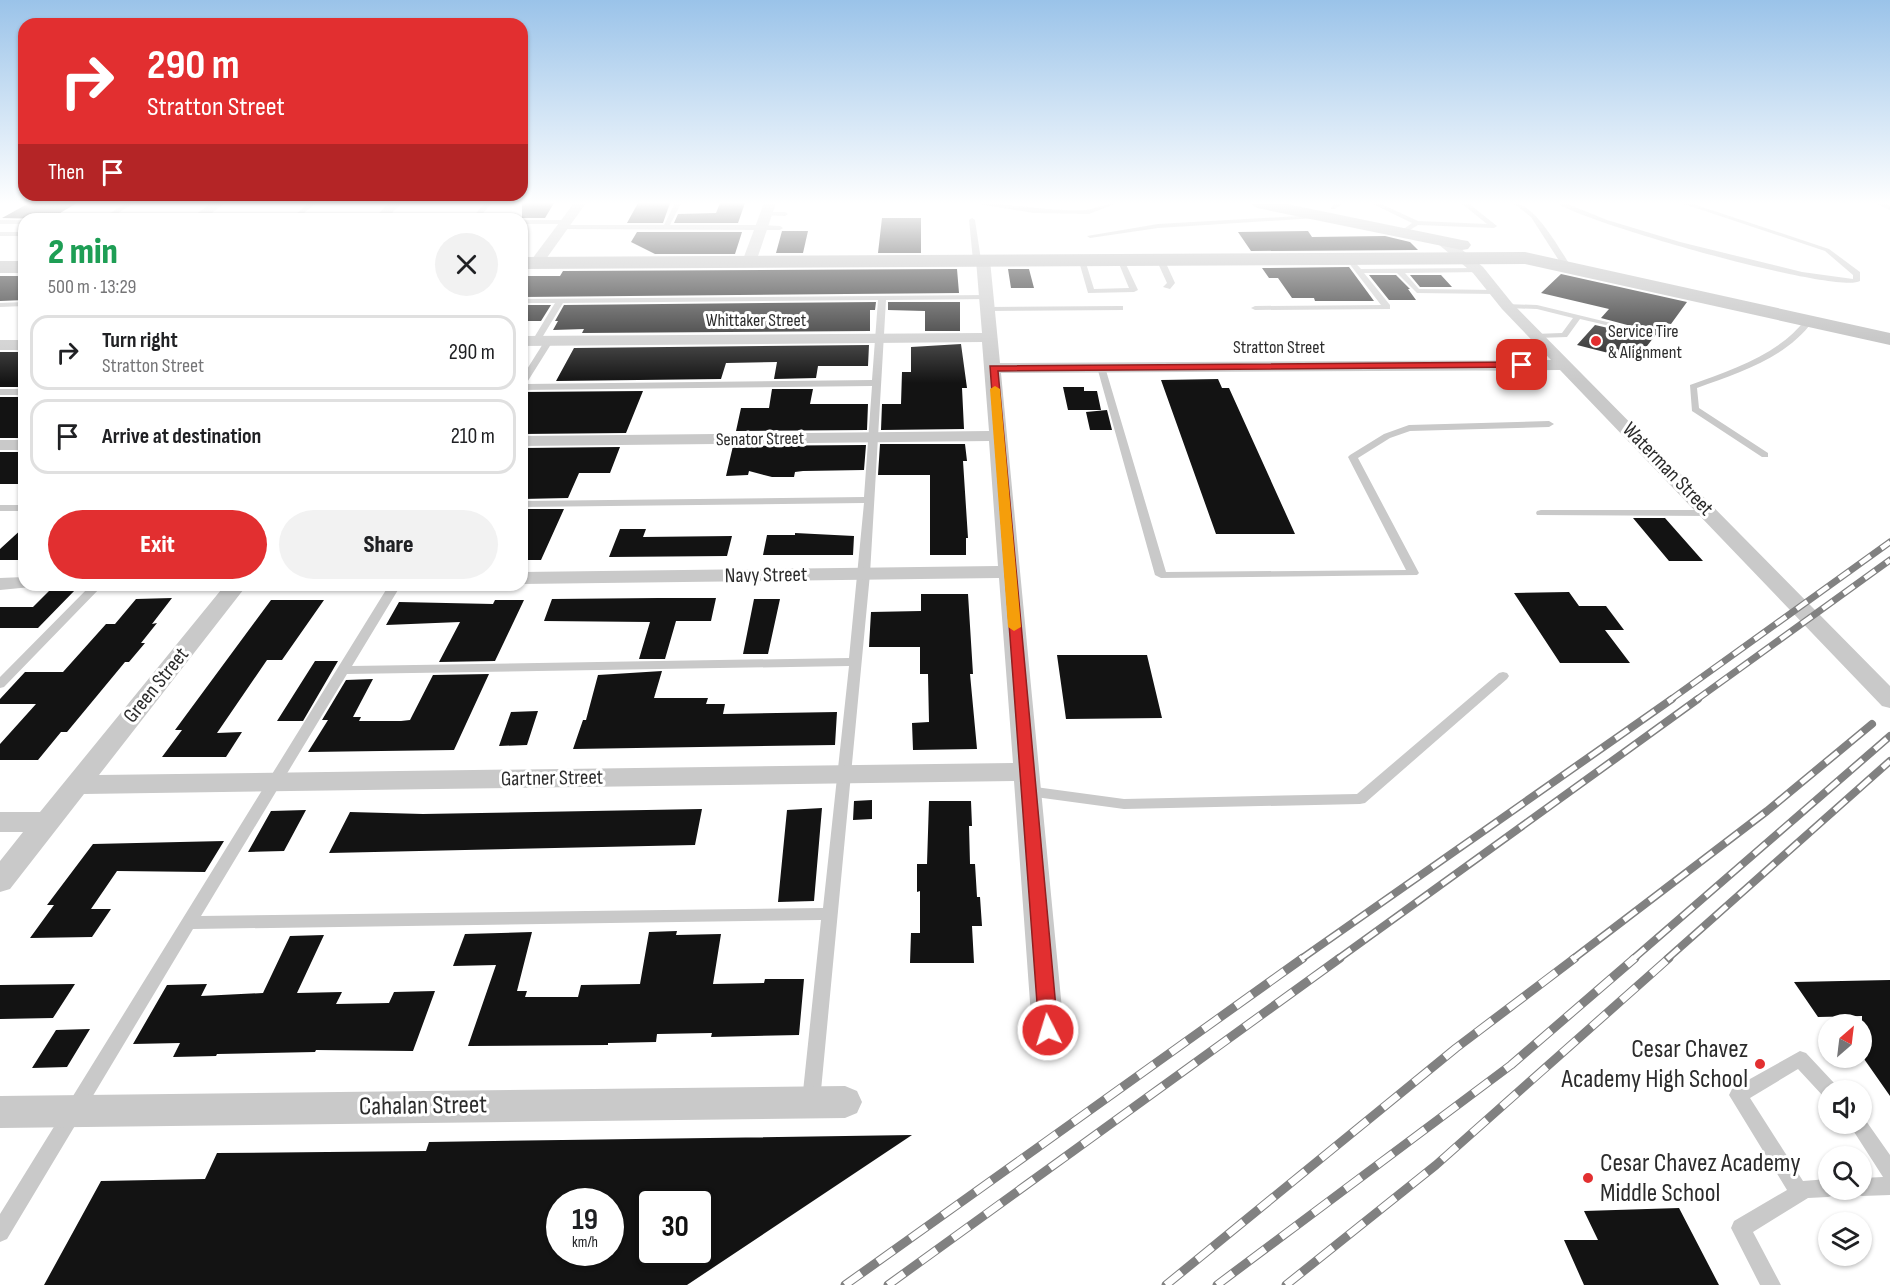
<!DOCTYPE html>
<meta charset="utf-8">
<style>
:root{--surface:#fff;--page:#f2f2f2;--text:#202124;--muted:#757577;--line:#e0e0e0;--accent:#e22f30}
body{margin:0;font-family:"Sofia Sans Condensed",sans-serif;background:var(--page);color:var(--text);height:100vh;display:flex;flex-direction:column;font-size:22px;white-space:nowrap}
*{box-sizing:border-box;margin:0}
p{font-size:20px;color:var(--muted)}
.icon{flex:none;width:33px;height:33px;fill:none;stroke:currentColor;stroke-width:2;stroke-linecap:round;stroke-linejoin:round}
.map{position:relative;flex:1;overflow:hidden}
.side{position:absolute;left:18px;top:213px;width:510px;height:378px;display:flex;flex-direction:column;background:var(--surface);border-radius:18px;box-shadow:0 2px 4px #0004}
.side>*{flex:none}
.top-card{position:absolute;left:18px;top:18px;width:510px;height:183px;border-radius:18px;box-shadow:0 2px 4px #0004;background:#e22f30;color:#fff;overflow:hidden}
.needle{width:39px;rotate:28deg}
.buttons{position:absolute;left:1818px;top:1014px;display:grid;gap:12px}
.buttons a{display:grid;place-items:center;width:54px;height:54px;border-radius:50%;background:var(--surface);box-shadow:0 2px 4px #0004;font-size:30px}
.speed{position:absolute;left:546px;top:1188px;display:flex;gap:12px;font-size:30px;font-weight:700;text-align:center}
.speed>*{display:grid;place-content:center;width:78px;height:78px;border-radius:50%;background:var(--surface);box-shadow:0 2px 4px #0004;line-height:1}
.speed small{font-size:15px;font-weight:400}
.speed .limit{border:3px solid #111;border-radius:9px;background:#fff;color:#111}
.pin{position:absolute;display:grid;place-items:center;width:51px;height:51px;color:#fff;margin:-26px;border-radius:12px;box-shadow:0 3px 9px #0006}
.me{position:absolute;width:66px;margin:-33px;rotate:355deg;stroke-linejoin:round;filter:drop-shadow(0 0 4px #0008)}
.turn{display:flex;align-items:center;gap:21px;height:126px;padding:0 30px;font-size:27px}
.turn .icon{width:78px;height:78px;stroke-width:2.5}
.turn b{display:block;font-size:42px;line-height:51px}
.then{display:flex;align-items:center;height:57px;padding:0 30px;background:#0003;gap:12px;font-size:22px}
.round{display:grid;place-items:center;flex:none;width:63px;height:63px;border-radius:32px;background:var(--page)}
.headline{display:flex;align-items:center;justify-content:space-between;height:102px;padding:0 30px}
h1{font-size:36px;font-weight:800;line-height:45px;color:#1e9e55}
.cta{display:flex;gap:12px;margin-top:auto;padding:12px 30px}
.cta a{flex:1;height:69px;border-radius:36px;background:var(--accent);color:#fff;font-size:24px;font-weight:800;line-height:69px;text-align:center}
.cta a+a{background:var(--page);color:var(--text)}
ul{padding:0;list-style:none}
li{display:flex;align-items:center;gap:18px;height:75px;margin:0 12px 9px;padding:0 18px;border:3px solid var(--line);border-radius:18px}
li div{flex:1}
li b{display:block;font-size:22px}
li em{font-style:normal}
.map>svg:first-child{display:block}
.building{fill:#131313;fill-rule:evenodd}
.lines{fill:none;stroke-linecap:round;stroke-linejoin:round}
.lane{fill:#c9c9c9;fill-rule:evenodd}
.street{fill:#c9c9c9;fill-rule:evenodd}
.secondary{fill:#b6b6b6;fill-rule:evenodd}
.rail-far2-casing{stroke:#818181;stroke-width:7}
.rail-far1-casing{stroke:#818181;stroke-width:8}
.rail-casing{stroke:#818181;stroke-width:9}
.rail-far2{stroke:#fff;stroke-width:4.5;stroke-dasharray:13;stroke-linecap:butt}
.rail-far1{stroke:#fff;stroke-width:5;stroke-dasharray:16;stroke-linecap:butt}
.rail{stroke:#fff;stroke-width:7;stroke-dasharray:20;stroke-linecap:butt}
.route{fill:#e22f30;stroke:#931f1f;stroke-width:1.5}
.slow{fill:#f59e0b}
.poi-dot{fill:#e22f30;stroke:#fff;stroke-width:2}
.labels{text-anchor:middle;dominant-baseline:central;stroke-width:6;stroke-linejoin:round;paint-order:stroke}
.far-street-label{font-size:18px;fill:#2c2c2c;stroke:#fff}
.far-poi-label{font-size:18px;fill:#2c2c2c;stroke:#fff;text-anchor:start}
.street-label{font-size:21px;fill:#2c2c2c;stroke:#fff}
.near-poi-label{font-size:26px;fill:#2c2c2c;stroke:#fff;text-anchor:end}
.near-street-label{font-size:26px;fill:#2c2c2c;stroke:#fff}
</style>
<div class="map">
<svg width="1890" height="1285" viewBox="0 0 1890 1285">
<rect width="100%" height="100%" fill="#fff"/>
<path class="building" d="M29,203H77L50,219L2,218Z
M522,203H554L545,218H522Z
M638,203H670L663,223H627Z
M720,203H745L738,223H674L678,214L716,213Z
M882,218H921V253H878Z
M782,231H808L803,253H776Z
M1308,231L1312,237L1385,236L1410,242L1418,250L1251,251L1238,232Z
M637,232H742L735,254H655L631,242Z
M1349,267L1374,301H1315L1314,298H1292L1278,278H1269L1262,268Z
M957,269L959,293L522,297V276H560L563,271Z
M1008,269H1029L1034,288H1011Z
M1561,274L1687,302L1671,324L1665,323L1636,360L1577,345L1595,325L1639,335L1645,333L1646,330L1601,318L1609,309L1541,293Z
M1369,275H1396L1410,289H1408L1416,300H1389Z
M1410,275H1441L1452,287H1420Z
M0,276H24V300L0,301Z
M876,302L875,310H870V331L582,333L584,329L553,330L558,321H555L564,305Z
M888,302H960V331H925V311L888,310Z
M522,305H551L541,321H522Z
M961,344L967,388H962L964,429L881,430L882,404H901L902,372H911V347Z
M869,345L868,366H818L816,378L774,379L777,362L726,363L721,379L556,381L574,348Z
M0,352H24V387H0Z
M1218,379L1222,388H1229L1295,534H1216L1161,380Z
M1063,387H1084V391H1097L1101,410H1068Z
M772,389H813L810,404H868L867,430L736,431L741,408H769Z
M643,391L626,433L522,434V392Z
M0,397H24V438H0Z
M1107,410L1112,430H1090L1086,412Z
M880,444H965L967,461H963L968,538H966V555H930V475H878Z
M866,445L864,470L803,471L795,472L794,477H772L749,471L748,475L726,476L733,446Z
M620,447L610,473H579L568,498L522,499V448Z
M0,452H24V484H0Z
M522,509H564L541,560H522Z
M1633,518H1665L1703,561H1669Z
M24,527V560H0V549Z
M620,529H646L643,537L732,536L727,556L609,557Z
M795,533L854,536L853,555H763L767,535H795Z
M55,585H74L77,588L38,628H0V607H33Z
M1569,592L1579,606H1606L1624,630H1605L1630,663H1560L1514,593Z
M921,594H968L973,674H970L977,749L913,750L912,723L929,722L928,674H920V647H869L871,612L921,611Z
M172,598L152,624L157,623L141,643H145L129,662H125L67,732H61L38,760H0V744L36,704H0V699L25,672H63L106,624H115L136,599Z
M658,598H716L711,621H676L665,659H639L650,622L544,621L552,599Z
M754,599H780L768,654H743Z
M271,600H324L282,660H267L217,733L242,732L226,757H162L182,730H175Z
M495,600H524L495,661L439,662L460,622L386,625L399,602L493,604Z
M1057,655H1147L1162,718L1066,719Z
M315,661H338L303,721H277Z
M662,671L654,698H708L706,704H725L723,714L837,712L835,745L573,749L583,720H586L598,675Z
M489,674L454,750L308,752L328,720H322L346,680L373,679L353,717H361L359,721H401L410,720L433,675Z
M538,711L527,745L499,746L511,712Z
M872,800V819L853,820L854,801Z
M929,801H971L972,826H969L970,864H975L977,897H980L982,926H972L974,963H910L911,933H920V891L917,892V864H927Z
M822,808L814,901L778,902L787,810Z
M702,809L695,845L329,853L350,812L423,814Z
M306,810L284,851L248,852L271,811Z
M224,841L205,872L117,871L91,909H111L92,937L30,938L54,905H47L93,844Z
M677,931L676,935L721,934L713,984L764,983L765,979H804L799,1035L711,1037L712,1033L657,1034L656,1042L608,1043V1045L468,1046L496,965L453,966L465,934L532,932L517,991H527L525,997H578L581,985L640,984L649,932Z
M324,935L297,993L342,992L336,1004L389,1003L394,992L435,991L413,1051L316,1050L315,1052L217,1054L216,1056L173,1057L180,1043L133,1044L167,985L207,984L201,996L263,993L290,936Z
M1890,980V1096L1862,1056V1016L1818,1017L1794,982Z
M75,984L53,1018L0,1019V985Z
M90,1029L67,1067L32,1068L56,1030Z
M912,1135L687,1285H44L101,1181L205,1179L217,1153L426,1151L429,1142ZM560,1202H610V1252H560ZM650,1202H700V1252H650Z
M1679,1208L1719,1285H1584L1564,1240H1598L1584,1211Z"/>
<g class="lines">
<path class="lane" d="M126,203H134L109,219H101Z
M309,203H316L297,219H290Z
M485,203H492L478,219H471Z
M675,203H681L670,225H761L780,226L783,228L780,230H761L562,229L559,227L562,225H664Z
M973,203C1011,203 1047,212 1085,210C1096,209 1106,203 1117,203L1089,214L1034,213Z
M1336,203H1343L1335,209H1331V207Z
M1371,203H1379L1418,221L1487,224L1461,203H1468L1497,226L1494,228L1418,225L1403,234L1401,233V231L1412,223Z
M1513,203C1535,203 1560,250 1572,268L1571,270H1565L1531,217Z
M1557,203H1565L1607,220L1680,242L1802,272L1853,279V275L1825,251L1681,203H1690L1829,249L1860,272V281C1837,295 1585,223 1557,203Z
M1875,203H1884L1890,206V210Z
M766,212H785L788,214L785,216L764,215L763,214Z
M1318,215V217L1316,218L1158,228L1090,238L1087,236L1158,224Z
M972,218L975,220L981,260L977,262L973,260L969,220Z
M0,220H24V224H0Z
M522,220H566L569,222L566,224H522Z
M0,232H24V236H0Z
M1349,256L1361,269L1478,268H1481V272L1405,273L1419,289L1496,290L1500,292L1496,294L1417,293L1397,273H1364L1390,305V309L1255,310L1251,308L1255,306L1381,305L1345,258Z
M1078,258L1085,260L1094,289L1129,288L1117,259L1123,258L1138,290L1134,292L1088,293Z
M1158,258L1164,259L1175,283L1170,289L1163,287L1167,283L1156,259Z
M987,295H990V299L886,300L870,574L820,1101L817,1107L811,1109L805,1107L802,1101L821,920L193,929L7,1239L0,1242V1214L389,585H401L352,666L849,658L864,503L522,507V501L864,497L872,386L522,390V377L546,339H549L553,341L526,384L872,380L878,300L563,303L540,341L536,343L532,341L555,303H522V299ZM849,666L823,908L201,916L347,674Z
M24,302V306L0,307V303Z
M1504,304L1537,305L1644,331L1640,333L1580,319L1567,337L1537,338L1533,336L1534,334L1562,333L1573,318L1537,309L1507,308L1503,306Z
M1120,306H1123V310L988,311L984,309L988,307Z
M1806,319L1813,321C1785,359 1740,372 1697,388L1699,408L1768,453V457H1762L1692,411L1690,385C1733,369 1777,356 1806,319Z
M1101,364L1105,367L1166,572L1406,570L1348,457L1350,455L1384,434L1409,425L1549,421L1554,424L1549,427L1410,431L1390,438L1358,458L1419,573L1417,575L1161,578L1155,575L1097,367Z
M0,389H24V395H0Z
M0,505H24V511H0Z
M1541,510H1710L1715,513L1710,516L1537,515L1536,513L1537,511Z
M91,585H103L4,687L0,688V677Z
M1503,672L1507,673L1509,676L1507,679L1365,803L1360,804L1124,809L1028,796L1023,795L1021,791L1023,787L1028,786L1124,799L1357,794L1499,673Z
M1800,1051L1806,1053L1835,1084L1838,1090H1828V1098L1823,1096L1798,1069L1750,1098L1803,1181L1828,1179V1190H1837L1835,1195L1828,1197L1808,1198L1753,1232L1781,1285H1760L1731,1228L1734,1221L1787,1190L1729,1095L1732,1089Z
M1862,1117L1864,1118L1890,1155V1195L1862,1196L1855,1194L1854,1190H1862V1178L1883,1177L1849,1124H1862Z"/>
<path class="street" d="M211,203H225L204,219H190Z
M389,203H402L386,219H373Z
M574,203H586L541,266H531L529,263Z
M764,203H776L756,262L749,266L744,265L742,262Z
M1443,237L1448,238L1483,267L1512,303L1890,686V708L1882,706L1560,370L1001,373L1064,1030L1059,1040L1048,1044L1037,1040L1032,1030L1014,781L84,794L10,889L0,892V861L23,832H0V812H40L225,585H247L99,775L1013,763L999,578L522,584V572L998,566L989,441L522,446V436L989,431L982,342L522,346V336L982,333L976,260L983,256L990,260L1000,363L1551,360L1502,309L1473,273L1438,244L1437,241L1438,238Z
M0,340H24V350H0Z
M0,440H24V450H0Z
M24,577V585H33L31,587L0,590V578Z
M845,1086L857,1091L862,1102L857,1113L845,1118L0,1128V1096Z"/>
<path class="secondary" d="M1249,203H1282L1462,240L1468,241L1471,245L1468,249L1462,250L1257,208Z
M1525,252L1890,333V345L1525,264L522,269V257Z
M0,261H24V273H0Z"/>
<defs>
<path id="rail-far2" d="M1670,700L1890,542
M1696,700L1890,560"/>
<path id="rail-far1" d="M1301,959L1672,699
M1338,959L1698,699
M1573,959L1767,811L1872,724
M1633,959L1890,736
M1667,959L1890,761"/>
<path id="rail" d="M845,1285L1303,958
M888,1285L1340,958
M1166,1285L1456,1048L1575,958
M1217,1285L1511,1065L1635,958
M1286,1285L1436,1165L1669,958"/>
</defs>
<use href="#rail-far2" class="rail-far2-casing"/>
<use href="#rail-far1" class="rail-far1-casing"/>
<use href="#rail" class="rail-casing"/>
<use href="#rail-far2" class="rail-far2"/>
<use href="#rail-far1" class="rail-far1"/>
<use href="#rail" class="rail"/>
</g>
<linearGradient id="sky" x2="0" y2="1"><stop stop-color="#9ac3e9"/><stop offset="0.53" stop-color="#fff"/><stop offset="1" stop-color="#fff" stop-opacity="0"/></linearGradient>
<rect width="1890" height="383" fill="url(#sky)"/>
<path class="route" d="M1522,362L1527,365L1526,367L998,371L1058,1030L1055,1036L1048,1039L1042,1036L1039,1030L990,366Z"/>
<path class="slow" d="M995,386L1000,389L1021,627L1014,631L1008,627L990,389Z"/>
<g class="poi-dot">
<circle cx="1596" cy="341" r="6"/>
<circle cx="1760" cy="1064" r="6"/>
<circle cx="1588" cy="1178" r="6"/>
</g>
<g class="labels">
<g class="far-street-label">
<text x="756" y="320">Whittaker Street</text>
<text x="1279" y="347">Stratton Street</text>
<text transform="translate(760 439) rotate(-1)">Senator Street</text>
</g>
<g class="far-poi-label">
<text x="1608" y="331">Service Tire<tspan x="1608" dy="21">&amp; Alignment</tspan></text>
</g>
<g class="street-label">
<text transform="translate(1668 469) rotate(46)">Waterman Street</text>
<text transform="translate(766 575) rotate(-1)">Navy Street</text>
<text transform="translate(156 685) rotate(-51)">Green Street</text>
<text transform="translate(552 778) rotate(-1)">Gartner Street</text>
</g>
<g class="near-poi-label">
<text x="1748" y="1049">Cesar Chavez<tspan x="1748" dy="30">Academy High School</tspan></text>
<text x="1600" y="1163" text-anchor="start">Cesar Chavez Academy<tspan x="1600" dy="30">Middle School</tspan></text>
</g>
<g class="near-street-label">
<text transform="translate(423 1106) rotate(-1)">Cahalan Street</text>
</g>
</g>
</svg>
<div class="buttons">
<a><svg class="needle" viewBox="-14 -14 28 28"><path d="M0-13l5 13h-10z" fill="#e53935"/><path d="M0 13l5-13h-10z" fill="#757577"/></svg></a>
<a><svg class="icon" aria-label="sound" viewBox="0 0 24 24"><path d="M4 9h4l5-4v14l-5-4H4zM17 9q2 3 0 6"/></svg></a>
<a><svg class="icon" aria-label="search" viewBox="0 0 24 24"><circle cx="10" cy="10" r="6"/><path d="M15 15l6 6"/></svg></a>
<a><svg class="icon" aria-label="layers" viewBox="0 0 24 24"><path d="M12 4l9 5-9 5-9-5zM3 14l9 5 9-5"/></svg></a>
</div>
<div class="speed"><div>19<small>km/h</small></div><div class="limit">30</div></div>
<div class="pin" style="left:1522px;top:365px;background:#d93025"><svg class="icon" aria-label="arrive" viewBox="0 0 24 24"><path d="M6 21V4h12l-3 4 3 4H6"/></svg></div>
<svg class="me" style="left:1048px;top:1030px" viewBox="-20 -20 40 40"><circle r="17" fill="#e22f30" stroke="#fff" stroke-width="3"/><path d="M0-11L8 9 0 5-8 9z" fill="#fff"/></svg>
<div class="top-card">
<div class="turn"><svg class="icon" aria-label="right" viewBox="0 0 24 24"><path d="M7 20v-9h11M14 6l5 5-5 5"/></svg><div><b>290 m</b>Stratton Street</div></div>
<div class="then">Then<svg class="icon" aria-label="arrive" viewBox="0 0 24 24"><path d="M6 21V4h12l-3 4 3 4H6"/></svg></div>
</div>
<section class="side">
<div class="headline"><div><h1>2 min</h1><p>500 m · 13:29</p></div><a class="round"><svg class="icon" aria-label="close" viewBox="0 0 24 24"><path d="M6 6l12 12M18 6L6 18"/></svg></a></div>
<ul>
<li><svg class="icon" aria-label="right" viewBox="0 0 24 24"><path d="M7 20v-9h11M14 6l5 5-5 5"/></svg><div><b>Turn right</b><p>Stratton Street</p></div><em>290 m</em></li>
<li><svg class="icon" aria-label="arrive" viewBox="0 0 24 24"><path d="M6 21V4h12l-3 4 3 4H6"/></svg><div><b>Arrive at destination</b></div><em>210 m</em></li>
</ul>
<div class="cta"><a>Exit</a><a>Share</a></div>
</section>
</div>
